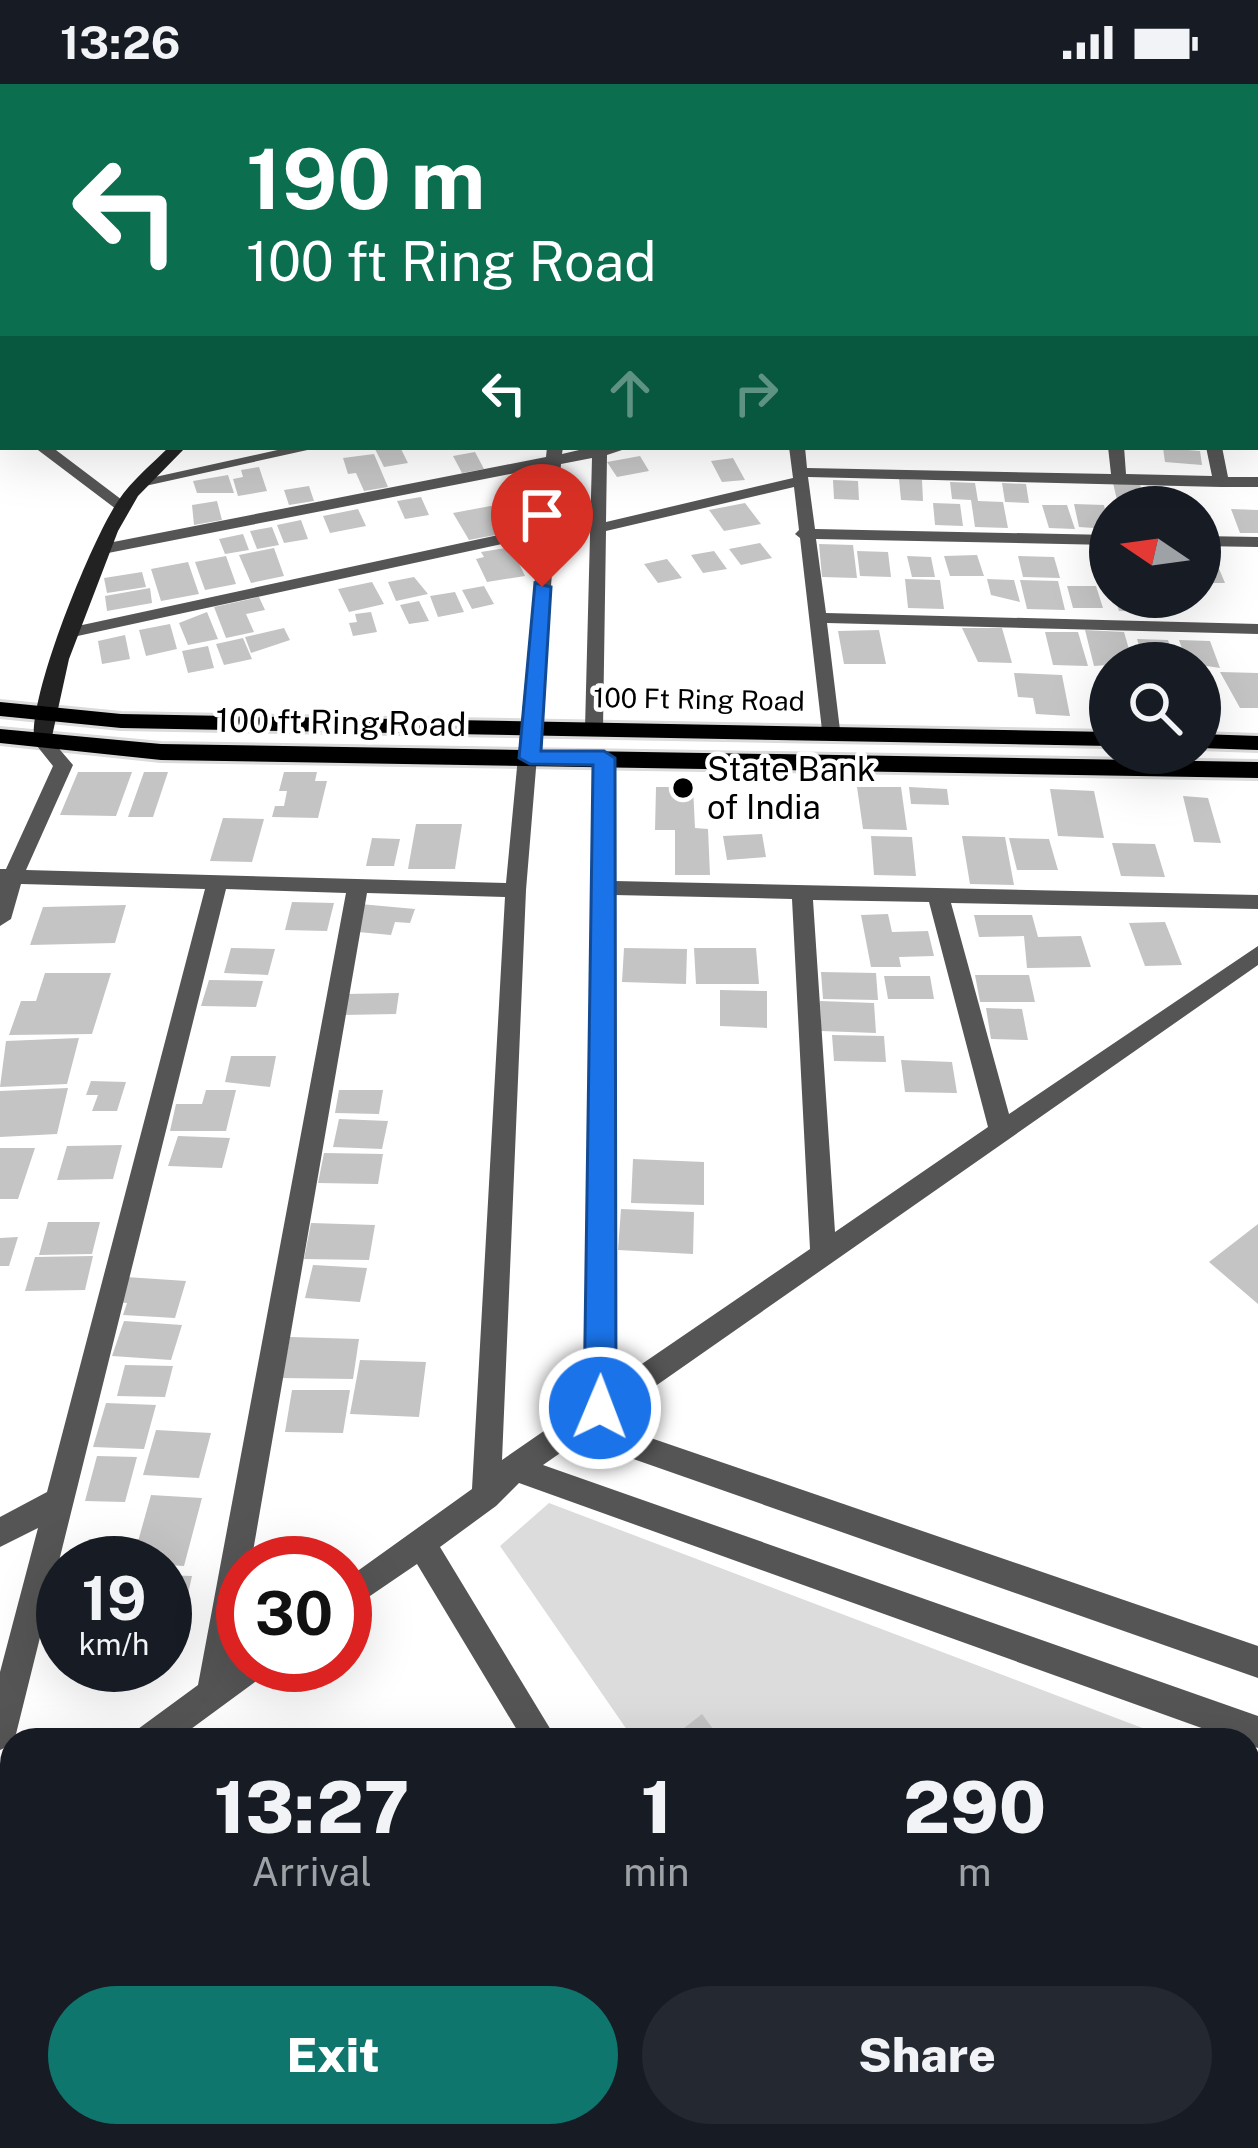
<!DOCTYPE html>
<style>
:root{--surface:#171b24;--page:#242831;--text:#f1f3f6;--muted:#9ea1a6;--accent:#0f766e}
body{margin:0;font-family:"Public Sans",sans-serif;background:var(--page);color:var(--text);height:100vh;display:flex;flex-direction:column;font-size:45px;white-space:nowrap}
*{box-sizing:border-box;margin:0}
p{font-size:39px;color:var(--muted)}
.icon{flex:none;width:66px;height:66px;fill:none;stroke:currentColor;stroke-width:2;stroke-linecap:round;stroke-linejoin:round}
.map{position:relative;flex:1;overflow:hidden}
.panel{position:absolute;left:0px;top:1644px;width:1260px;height:420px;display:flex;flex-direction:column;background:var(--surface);border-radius:36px 36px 0 0;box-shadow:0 12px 48px #0002}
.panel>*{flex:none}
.banner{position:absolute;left:0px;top:0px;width:1260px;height:366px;box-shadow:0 12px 48px #0002;background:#0b6e4f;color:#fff;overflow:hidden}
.needle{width:78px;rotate:283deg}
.tools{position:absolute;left:1089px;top:402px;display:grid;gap:24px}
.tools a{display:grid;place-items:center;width:132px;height:132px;border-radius:50%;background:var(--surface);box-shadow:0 12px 48px #0002;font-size:60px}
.speed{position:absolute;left:36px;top:1452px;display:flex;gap:24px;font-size:60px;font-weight:700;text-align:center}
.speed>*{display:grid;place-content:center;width:156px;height:156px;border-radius:50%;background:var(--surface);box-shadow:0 12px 48px #0002;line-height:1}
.speed small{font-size:30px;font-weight:400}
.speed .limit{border:18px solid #d22;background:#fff;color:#111}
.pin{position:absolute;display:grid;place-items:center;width:102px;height:102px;color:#fff;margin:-123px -51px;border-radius:50% 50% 50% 0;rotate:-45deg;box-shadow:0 0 12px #0007}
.pin .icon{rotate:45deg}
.me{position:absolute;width:132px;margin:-66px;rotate:1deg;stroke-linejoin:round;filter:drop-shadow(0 0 9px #0008)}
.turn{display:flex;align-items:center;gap:42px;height:252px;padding:0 48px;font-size:54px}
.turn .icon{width:156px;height:156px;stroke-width:2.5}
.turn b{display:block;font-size:84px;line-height:102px}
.lanes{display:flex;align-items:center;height:114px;padding:0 48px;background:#0003;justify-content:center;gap:60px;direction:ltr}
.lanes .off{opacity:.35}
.eta{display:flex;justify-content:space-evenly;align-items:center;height:204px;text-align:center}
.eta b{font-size:72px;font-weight:800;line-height:84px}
.cta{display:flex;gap:24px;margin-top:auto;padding:24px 48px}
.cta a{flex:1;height:138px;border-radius:72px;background:var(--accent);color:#fff;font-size:48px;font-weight:800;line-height:138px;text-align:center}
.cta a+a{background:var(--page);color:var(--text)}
.status{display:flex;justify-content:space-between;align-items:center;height:84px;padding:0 60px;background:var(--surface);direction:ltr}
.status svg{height:33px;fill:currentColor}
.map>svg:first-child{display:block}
.green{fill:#dcdcdc}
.building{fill:#c4c4c4}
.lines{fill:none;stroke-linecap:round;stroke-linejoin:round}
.primary-casing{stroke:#dbdbdb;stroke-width:6}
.trunk-casing{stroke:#dbdbdb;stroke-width:39}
.minor{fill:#555;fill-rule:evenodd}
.secondary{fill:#222;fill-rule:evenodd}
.primary{fill:#000;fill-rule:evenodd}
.trunk{stroke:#000;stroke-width:33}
.route{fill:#1a73e8;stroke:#114b97;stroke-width:3}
.poi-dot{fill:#000;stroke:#fff;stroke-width:4.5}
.labels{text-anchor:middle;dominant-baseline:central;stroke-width:9;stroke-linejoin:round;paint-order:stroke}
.far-street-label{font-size:27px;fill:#000;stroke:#fff}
.street-label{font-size:33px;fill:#000;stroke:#fff}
.poi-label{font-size:33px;fill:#000;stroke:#fff;text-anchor:start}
</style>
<div class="status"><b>13:26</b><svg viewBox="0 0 49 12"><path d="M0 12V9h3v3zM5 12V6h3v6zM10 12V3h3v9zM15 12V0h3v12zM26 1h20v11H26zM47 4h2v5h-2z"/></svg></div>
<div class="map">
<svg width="1258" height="2064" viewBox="0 0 1258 2064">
<rect width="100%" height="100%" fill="#fff"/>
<path class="green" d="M549,1419L1174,1656H634L500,1462Z
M1248,1684L1258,1688V2027L1248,2038Z
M909,2052H1235L1223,2064H917Z"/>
<path class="building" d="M374,363H400L408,379L384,383Z
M1163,364L1200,367L1202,381L1165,378Z
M475,368L484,385L462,389L453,372Z
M374,370L388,403L364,407L356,389L348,390L343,374Z
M640,372L649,387L617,393L607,378Z
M733,374L745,396L722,398L711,377Z
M259,383L267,407L238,412L233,395L243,393L241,386Z
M228,391L234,409H197L193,397Z
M899,395L922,396L923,417L901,416Z
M833,396L858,397L859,416L834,415Z
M950,398L975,399L978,417L1003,418L1008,444L975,443L971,416L952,415Z
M1002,399L1026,400L1029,419L1005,418Z
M1113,399L1140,400L1144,418L1117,416Z
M309,402L314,417L289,421L284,406Z
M421,413L429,431L405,435L397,417Z
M217,417L222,436L194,441L192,421Z
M745,419L761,440L724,447L709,426Z
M933,419L960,420L963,442L935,441Z
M1074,420L1104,421L1109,445L1079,443Z
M496,421L512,448L469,456L453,429Z
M1042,421H1067L1075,445L1049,444Z
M358,425L366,442L330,449L323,432Z
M1231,425L1258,426V449H1240Z
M301,436L308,455L284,459L277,441Z
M272,443L279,461L257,465L250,447Z
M243,450L249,466L225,470L219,455Z
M760,459L772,474L741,481L729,465Z
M819,460L853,461L857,494L822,493Z
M511,463L525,492L487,498L476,475L484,473L481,468Z
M274,464L284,492L251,499L239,471Z
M714,467L727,485L703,489L691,471Z
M857,467L888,468L891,493L860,492Z
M1200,467L1212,468L1225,499H1200Z
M977,471L984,492H950L944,472Z
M226,472L236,500L205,506L195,478Z
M907,472L931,473L935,493H912Z
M1018,472L1054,473L1060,494L1023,493Z
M667,475L682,494L658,499L644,480Z
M188,478L199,510L161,517L151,485Z
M142,488L146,503L107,509L104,494Z
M414,493L428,510L396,517L388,498Z
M905,495L940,496L944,525L908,524Z
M987,495L1014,496L1020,518L991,511Z
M1020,496L1058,497L1065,526L1027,525Z
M372,498L384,520L349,528L338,505Z
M484,502L494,520L472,525L462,506Z
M1067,502H1096L1103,524H1073Z
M150,504L152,519L107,527L105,512Z
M455,508L464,528L438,533L430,512Z
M259,513L265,526L246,530L254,548L226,554L214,523Z
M1115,513H1152L1157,528L1119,527Z
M419,517L429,537L409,540L400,521Z
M207,528L218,555L188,561L179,539Z
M371,528L377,548L353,552L349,539L357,538L355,530Z
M170,540L177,565L146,572L139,546Z
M284,544L290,556L251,569L245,553Z
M962,544H1002L1012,579L978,578Z
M879,546L886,580H844L838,547Z
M1085,546L1124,548L1133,579L1094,582Z
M1045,548H1078L1088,582L1053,581Z
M125,551L130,575L102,580L98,557Z
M243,554L252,575L224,581L216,560Z
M1137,555L1168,556L1175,579H1144Z
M1179,556L1210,557L1220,584L1187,579Z
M208,562L214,584L188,589L182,567Z
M1220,588L1258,589V624H1240Z
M1014,589L1062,591L1070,632L1036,630L1033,614L1018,613Z
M78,688H132L116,732L60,731Z
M144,688H168L153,733H128Z
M284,688H317L315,697H327L318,734L272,733L275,722H284L287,707H279Z
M656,703H693L695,744L708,745L710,791H675V746H655Z
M857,703H901L907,746L863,745Z
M909,703L947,705L949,721L911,720Z
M1050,705L1094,707L1104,754L1058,752Z
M1183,712L1208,714L1221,759L1194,758Z
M223,734L264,735L252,778L210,777Z
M416,740H462L455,785H408Z
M762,750L766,773L727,776L723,752Z
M871,752L912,753L916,792L874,791Z
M962,752L1005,753L1014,801L970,800Z
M372,754L400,755L394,782H366Z
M1009,754L1049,755L1058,786H1017Z
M1112,759L1155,760L1165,793L1121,792Z
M292,818L334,819L327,847L285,846Z
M360,820L415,825L410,839L395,838L391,851L358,848Z
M126,821L115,859L30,861L43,823Z
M888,830L892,848L928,847L934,872L899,873L901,883H871L861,831Z
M974,831H1032L1038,853L1081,852L1091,883L1027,884L1024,852L979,853Z
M1165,838L1182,881L1145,882L1129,839Z
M231,864L275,865L268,891L224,889Z
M624,864L687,865L686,900L622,898Z
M694,864H756L759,900H696Z
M821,888L876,889L878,916L823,915Z
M45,889H111L92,950L9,951L21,917H36Z
M975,891H1029L1035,918H980Z
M884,892H930L934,915H888Z
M209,896L263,897L256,923L201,922Z
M720,906L767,907V944L720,942Z
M399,909L396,930L343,931L346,910Z
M820,917L874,919L876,949L821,947Z
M986,924L1022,925L1028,956L991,955Z
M832,951L884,952L886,978L834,977Z
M79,954L67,1000L0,1003L6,957Z
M231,972H276L270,1003L225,998Z
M901,976L952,978L957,1009L905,1008Z
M91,997L126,998L117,1027H92L98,1011H86Z
M68,1004L57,1050L0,1053V1007Z
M206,1006H236L226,1047H170L176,1020H202Z
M339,1006H383L379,1030L335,1029Z
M339,1035L388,1037L382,1065L333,1063Z
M178,1052L230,1054L222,1084L168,1082Z
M122,1061L113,1095L57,1096L67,1062Z
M0,1064H35L18,1115H0Z
M324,1069L383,1070L378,1100L318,1099Z
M633,1075L704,1078V1121L631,1119Z
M621,1125L694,1128L693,1170L618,1166Z
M48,1138H100L92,1170L39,1171Z
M311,1139L375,1141L369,1176L304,1175Z
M1258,1140V1220L1209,1178Z
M18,1153L9,1182H0V1154Z
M93,1172L85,1206L25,1207L35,1173Z
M313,1181L367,1184L360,1218L305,1214Z
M126,1193L186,1197L175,1234L123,1231L127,1219L117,1218Z
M124,1237L182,1241L171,1276L112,1272Z
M290,1253L359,1255L353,1295L282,1294Z
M360,1276L426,1278L419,1333L350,1330Z
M125,1281L173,1282L165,1313L117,1312Z
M292,1306H350L343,1349L285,1348Z
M106,1319L156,1321L144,1365L93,1363Z
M156,1346L211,1349L199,1394L143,1391Z
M97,1372L137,1373L125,1418L85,1417Z
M151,1411L202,1414L184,1482L132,1479Z
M165,1491L192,1492L182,1537H165Z
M702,1630L721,1656H669Z
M487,2052H509L514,2064H471Z
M528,2052H602L609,2064H534Z
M694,2052H759L767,2064H701Z"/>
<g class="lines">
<defs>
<path id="primary" d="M0,618L121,630L1110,648V662L121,644L0,632Z
M0,645L161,660L1258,678V694L161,676L0,659Z
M1200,650L1258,652V666L1200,664Z"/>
<path id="trunk" d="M101,3L110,0
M0,36L3,35"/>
</defs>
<use href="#primary" class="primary-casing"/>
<use href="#trunk" class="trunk-casing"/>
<path class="minor" d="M1257,42H1258V48H1257Z
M1257,78H1258V84H1257Z
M1257,104H1258V113L1257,112Z
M3,200V209L0,210V201Z
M0,329H3V339H0Z
M34,363H52L130,422L116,425Z
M291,363H321L145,402L137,397Z
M547,363H563L562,370L592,363H631L607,371L606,438L793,394L789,363H805L807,384L1111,390L1108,363H1124L1126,390L1212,392L1206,363H1222L1228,393H1258V403H1221L808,393L815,445L1110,451V461L816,455L826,529L1258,540V550L827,539L840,646L831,652L822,646L800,454L795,450L799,446L794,403L606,447L603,644L594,650L585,644L592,374L561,380L526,806L502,1376L586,1318L597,670H611L614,674V797L1258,811V825L951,819L1009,1030L1258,862V881L604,1338L1258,1562V1594L579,1356L543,1381L1258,1632V1664L1248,1661V1656H1235L519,1399L496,1422L440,1463L557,1656H523L417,1480L345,1529V1496L472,1405L505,813L367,809L251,1479H243V1523L234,1575L243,1569V1581H268L263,1592L176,1656H133L138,1645L198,1601L346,809L226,805L16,1650L11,1661L0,1666V1588L38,1444L0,1463V1433L47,1408L205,805L21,800L11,835L0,842V785H6L53,682L33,657L42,651L49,653L73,681L26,786L506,799L539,452L73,553L64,548L73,543L540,442L546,383L103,470L95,465L103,460L546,373ZM614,811L792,815L810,1165L614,1299ZM813,816L929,818L988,1043L835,1148Z
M1200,452L1258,453V463L1200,462Z
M12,1738V1776L0,1781V1743Z
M0,1914L12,1919V1984L0,1979Z
M24,2052H62L66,2064H28Z
M420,2052H468L463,2064H415Z
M772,2052H813L818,2064H777Z"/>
<path class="secondary" d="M533,0L531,3H520L522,0Z
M169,363H186L138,412L118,447L69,575L51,657L42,663L35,661C24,620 92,455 118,417C132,396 152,380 169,363Z"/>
<use href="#primary" class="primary"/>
<use href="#trunk" class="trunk"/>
</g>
<path class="route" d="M535,499L551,503L541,667H604L615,674L616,1324L611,1335L600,1339L589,1335L584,1324L593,681L530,680L519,674Z"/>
<circle class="poi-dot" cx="683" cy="704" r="12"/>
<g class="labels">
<g class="far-street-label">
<text transform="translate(699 615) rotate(1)">100 Ft Ring Road</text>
</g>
<g class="street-label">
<text transform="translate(341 638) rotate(1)">100 ft Ring Road</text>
</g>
<g class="poi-label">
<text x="707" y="685">State Bank<tspan x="707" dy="38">of India</tspan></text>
</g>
</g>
</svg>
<div class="tools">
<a><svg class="needle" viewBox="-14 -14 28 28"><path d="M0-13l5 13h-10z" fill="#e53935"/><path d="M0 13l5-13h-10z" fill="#9ea1a6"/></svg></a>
<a><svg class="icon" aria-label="search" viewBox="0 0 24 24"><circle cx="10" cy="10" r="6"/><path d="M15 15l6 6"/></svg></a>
</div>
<div class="speed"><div>19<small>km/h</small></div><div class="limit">30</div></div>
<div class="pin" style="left:542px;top:503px;background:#d93025"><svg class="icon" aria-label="arrive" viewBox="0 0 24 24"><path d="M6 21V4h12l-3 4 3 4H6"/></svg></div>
<svg class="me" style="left:600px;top:1324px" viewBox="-20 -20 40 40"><circle r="17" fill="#1a73e8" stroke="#fff" stroke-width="3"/><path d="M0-11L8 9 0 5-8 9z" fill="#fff"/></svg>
<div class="banner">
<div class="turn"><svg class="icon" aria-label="left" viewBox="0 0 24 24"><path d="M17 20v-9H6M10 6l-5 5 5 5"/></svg><div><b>190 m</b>100 ft Ring Road</div></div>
<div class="lanes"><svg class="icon" aria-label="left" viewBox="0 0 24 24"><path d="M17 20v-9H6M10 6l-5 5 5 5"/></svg><svg class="icon off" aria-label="ahead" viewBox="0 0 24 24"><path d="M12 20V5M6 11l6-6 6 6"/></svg><svg class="icon off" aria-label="right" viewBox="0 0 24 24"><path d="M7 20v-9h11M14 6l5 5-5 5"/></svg></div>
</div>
<section class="panel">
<div class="eta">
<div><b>13:27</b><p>Arrival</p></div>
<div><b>1</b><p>min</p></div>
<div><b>290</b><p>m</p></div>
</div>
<div class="cta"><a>Exit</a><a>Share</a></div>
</section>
</div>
